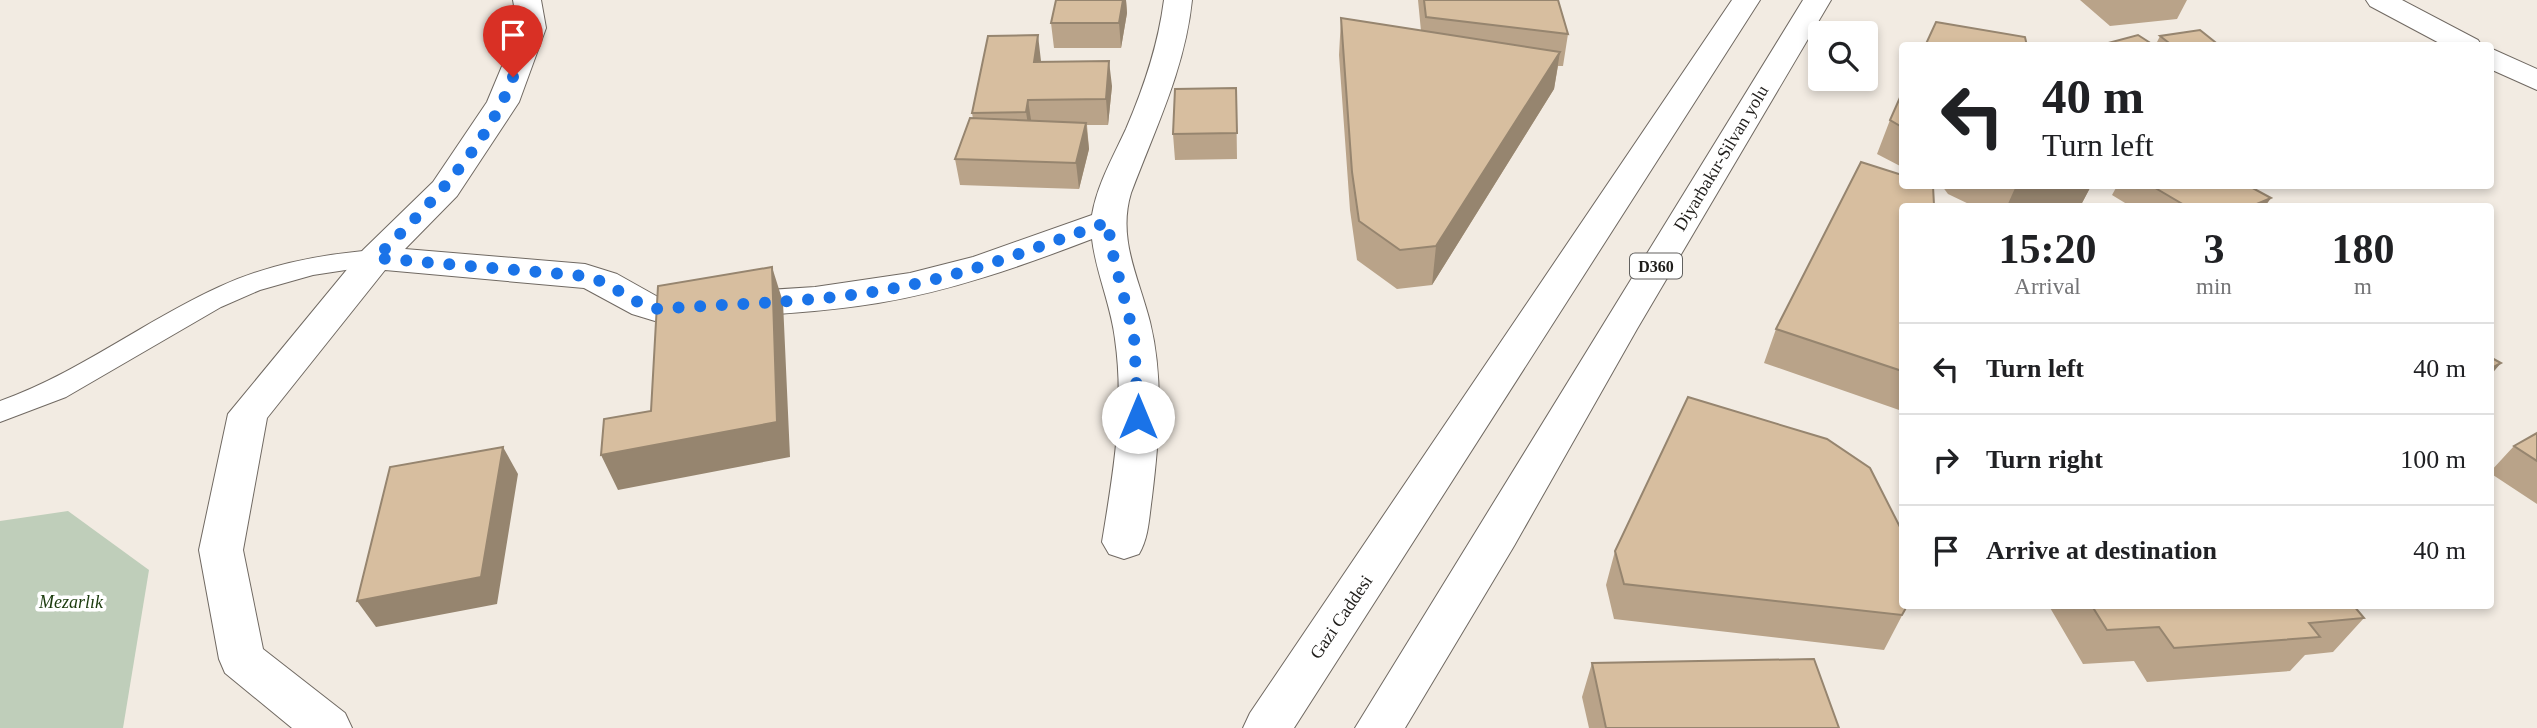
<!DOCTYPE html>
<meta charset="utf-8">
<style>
:root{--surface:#fff;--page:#f2f2f2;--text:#202124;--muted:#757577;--line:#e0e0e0}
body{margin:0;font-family:"Times New Roman",serif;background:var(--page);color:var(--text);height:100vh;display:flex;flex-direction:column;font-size:26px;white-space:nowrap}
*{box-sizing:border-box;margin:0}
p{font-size:23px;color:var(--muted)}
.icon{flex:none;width:38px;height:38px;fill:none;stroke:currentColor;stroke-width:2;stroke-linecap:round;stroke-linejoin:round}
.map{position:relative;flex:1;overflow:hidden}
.sheet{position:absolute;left:1899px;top:203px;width:595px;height:406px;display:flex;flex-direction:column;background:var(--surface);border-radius:7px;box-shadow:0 4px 10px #0003}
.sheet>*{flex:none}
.hud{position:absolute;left:1899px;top:42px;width:595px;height:147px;border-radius:7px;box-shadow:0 4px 10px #0003;background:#fff;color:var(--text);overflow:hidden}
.tools{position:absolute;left:1808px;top:21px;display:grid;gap:14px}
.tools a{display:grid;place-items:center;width:70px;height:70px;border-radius:7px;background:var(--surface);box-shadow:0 4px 10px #0003;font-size:35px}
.pin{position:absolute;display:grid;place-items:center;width:60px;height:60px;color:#fff;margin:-72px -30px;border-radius:50% 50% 50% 0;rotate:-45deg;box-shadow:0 0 7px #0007}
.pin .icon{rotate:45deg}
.me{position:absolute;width:77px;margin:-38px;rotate:0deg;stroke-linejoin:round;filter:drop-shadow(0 0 5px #0008)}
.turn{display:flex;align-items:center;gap:24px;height:147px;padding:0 28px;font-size:32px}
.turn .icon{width:91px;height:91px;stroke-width:2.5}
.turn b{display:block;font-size:49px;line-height:60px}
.eta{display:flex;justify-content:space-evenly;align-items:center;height:119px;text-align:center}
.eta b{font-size:42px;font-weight:700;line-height:49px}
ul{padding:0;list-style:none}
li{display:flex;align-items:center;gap:21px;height:91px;padding:0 28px;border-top:2px solid var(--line)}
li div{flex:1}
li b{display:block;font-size:26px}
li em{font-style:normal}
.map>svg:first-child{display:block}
.green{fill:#bfceba}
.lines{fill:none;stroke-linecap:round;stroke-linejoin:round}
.lane-casing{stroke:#706962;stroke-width:2}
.street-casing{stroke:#706962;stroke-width:2}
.highway-casing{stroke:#706962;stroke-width:2}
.lane{fill:#fff;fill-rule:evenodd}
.street{fill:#fff;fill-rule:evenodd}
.highway{fill:#fff;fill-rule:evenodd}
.wall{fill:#b9a389}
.shaded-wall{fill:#96856f}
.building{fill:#d7be9f;stroke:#96856f;stroke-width:2}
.route{stroke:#1a73e8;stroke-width:12;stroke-dasharray:0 21.6}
.labels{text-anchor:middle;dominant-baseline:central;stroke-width:7;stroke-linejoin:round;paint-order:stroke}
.shield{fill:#fff;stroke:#62615f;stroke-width:2}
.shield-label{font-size:16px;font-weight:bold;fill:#1f1d1a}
.street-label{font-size:18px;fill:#1f1d1a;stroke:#fff}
.park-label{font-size:18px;font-style:italic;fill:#1b3b0d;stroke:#fff}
</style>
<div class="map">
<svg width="2537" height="728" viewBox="0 0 2537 728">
<rect width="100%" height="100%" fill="#f2ebe2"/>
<path class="green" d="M68,511L149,570L123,728H0V521Z"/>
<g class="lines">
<defs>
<path id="lane" d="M376,250L385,252L389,258L385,264L313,275L260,290L221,307L66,397L0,422V401C79,373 144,321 219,287C268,264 323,254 376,250Z"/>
<path id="street" d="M513,0H541L546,28L519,102L457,196L405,249L585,264L617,274L658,297L815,287L910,273L973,257L1092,215C1097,185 1113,157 1126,129C1144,87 1158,46 1164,0H1192C1185,69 1155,129 1131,193C1117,239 1139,278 1150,322C1164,379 1159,440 1152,497C1149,517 1149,537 1139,554L1124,559L1109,554L1102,542C1113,475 1125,407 1115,339C1111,305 1096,273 1092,239C1022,266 951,291 878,303C804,315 729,316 655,321L632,314L584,288L385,270L267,418L243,550L263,649L345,713L352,728H292L225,673L219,659L199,550L228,414L363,250L433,182L487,102L518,28Z
M2366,0H2402L2478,40L2482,46H2445L2370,6Z
M2490,48L2537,69V90L2490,69Z"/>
<path id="highway" d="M1732,0H1760L1294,728H1243L1250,713Z
M1803,0H1831L1637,329L1514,546L1405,728H1355Z"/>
</defs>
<use href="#lane" class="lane-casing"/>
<use href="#street" class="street-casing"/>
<use href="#highway" class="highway-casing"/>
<use href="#lane" class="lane"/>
<use href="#street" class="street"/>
<use href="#highway" class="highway"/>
</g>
<path class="wall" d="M1056,0H1126L1127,13L1121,48H1054L1051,23Z
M1418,0H1558L1568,34L1563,66H1558L1554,89L1432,285L1397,289L1357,260L1350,210L1339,55L1341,18L1421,31Z
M2080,0H2187L2177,19L2110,26Z
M2160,36L2220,46H2155Z
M1041,62L1112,86L1108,125H1087L1089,149L1079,189L960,185L955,159L973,119L972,113Z
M1236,88L1237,159L1175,160L1173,134Z
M1902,93V167L1877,154L1890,120Z
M1861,162L1902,175V186H1933L1934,205L1938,206H1902V411L1764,363L1776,329Z
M1942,186H2091L2082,203L2065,206H1973L1948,194Z
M2117,186H2249L2271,198L2265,206H2130L2112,195Z
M2537,433V504L2490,473V472L2514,446Z
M1615,551L1907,606L1884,650L1614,619L1606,585Z
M2049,606H2354L2364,618L2333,652L2305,655L2290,671L2147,682L2134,661L2083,664Z
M1592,663L1839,728H1589L1582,697Z"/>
<path class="shaded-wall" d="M1123,0H1126L1127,13L1121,48L1119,23Z
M1038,35L1041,61L1037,87L1034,62Z
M1560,52L1554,89L1432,285L1436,246Z
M1109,61L1112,86L1108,125L1106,99Z
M1028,100L1032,126L1030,138L1026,112Z
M1086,123L1089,149L1079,189L1076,163Z
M2016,186H2091L2082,203L2065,206H2007Z
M2271,198L2265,206H2252Z
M772,267L783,302L790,457L618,490L601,455L777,422Z
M2501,363L2490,376V369Z
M503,447L518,474L497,604L376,627L357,601Z"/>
<path class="building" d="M1056,0H1123L1119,23H1051Z
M1424,0H1558L1568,34L1426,17Z
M1341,18L1560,52L1436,246L1400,250L1359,221L1352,172Z
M1936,22L2025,37L2027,46H1925Z
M2200,30L2220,46H2173L2160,36Z
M1038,35L1034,62L1109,61L1106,99L1028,100L1026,112L972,113L988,36Z
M2138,35L2155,46H2097Z
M1236,88L1237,133L1173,134L1175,89Z
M1902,93V127L1890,120Z
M970,118L1086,123L1076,163L955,159Z
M1861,162L1902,175V186H1933L1934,205L1938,206H1902V371L1776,329Z
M2152,186H2249L2271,198L2252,206H2186Z
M772,267L777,422L601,455L604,419L651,411L658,286Z
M2490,357L2501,363L2490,369Z
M1688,397L1827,439L1870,468L1902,531V606H1907L1902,615L1624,584L1615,551Z
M2537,433V461L2514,446Z
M503,447L481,577L357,601L390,467Z
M2092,606H2354L2364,618L2309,623L2320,637L2174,648L2159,627L2107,630Z
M1814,659L1839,728H1606L1592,663Z"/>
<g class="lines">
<path class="route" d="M513,77C486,149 429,205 376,258L585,276C612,282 628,301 655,309C739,303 827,303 910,285C978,271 1043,245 1108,222L1111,247L1134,336L1138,417"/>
</g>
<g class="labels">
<rect class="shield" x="1630" y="253.5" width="52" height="25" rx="5"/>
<g class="shield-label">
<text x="1656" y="266">D360</text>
</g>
<g class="street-label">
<text transform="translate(1721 158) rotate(-59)">Diyarbakır-Silvan yolu</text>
<text transform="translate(1341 617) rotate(-56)">Gazi Caddesi</text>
</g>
<g class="park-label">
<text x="71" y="602">Mezarlık</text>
</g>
</g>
</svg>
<div class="tools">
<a><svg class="icon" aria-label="search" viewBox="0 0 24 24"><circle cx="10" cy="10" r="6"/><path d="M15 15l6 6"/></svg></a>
</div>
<div class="pin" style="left:513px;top:77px;background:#d93025"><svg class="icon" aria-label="arrive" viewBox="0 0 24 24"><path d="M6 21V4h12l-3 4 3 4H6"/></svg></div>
<svg class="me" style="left:1138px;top:417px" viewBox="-20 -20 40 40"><circle r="19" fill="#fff"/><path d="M0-13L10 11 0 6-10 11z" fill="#1a73e8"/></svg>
<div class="hud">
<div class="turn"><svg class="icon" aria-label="left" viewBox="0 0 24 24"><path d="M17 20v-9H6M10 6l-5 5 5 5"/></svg><div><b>40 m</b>Turn left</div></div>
</div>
<section class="sheet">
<div class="eta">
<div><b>15:20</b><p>Arrival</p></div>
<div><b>3</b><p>min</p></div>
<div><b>180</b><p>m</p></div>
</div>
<ul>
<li><svg class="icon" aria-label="left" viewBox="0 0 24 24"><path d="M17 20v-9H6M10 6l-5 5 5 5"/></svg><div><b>Turn left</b></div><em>40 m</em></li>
<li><svg class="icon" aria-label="right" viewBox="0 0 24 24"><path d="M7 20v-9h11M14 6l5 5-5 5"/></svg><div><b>Turn right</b></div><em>100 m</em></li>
<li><svg class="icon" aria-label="arrive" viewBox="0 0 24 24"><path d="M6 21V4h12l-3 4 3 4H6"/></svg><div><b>Arrive at destination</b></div><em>40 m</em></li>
</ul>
</section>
</div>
